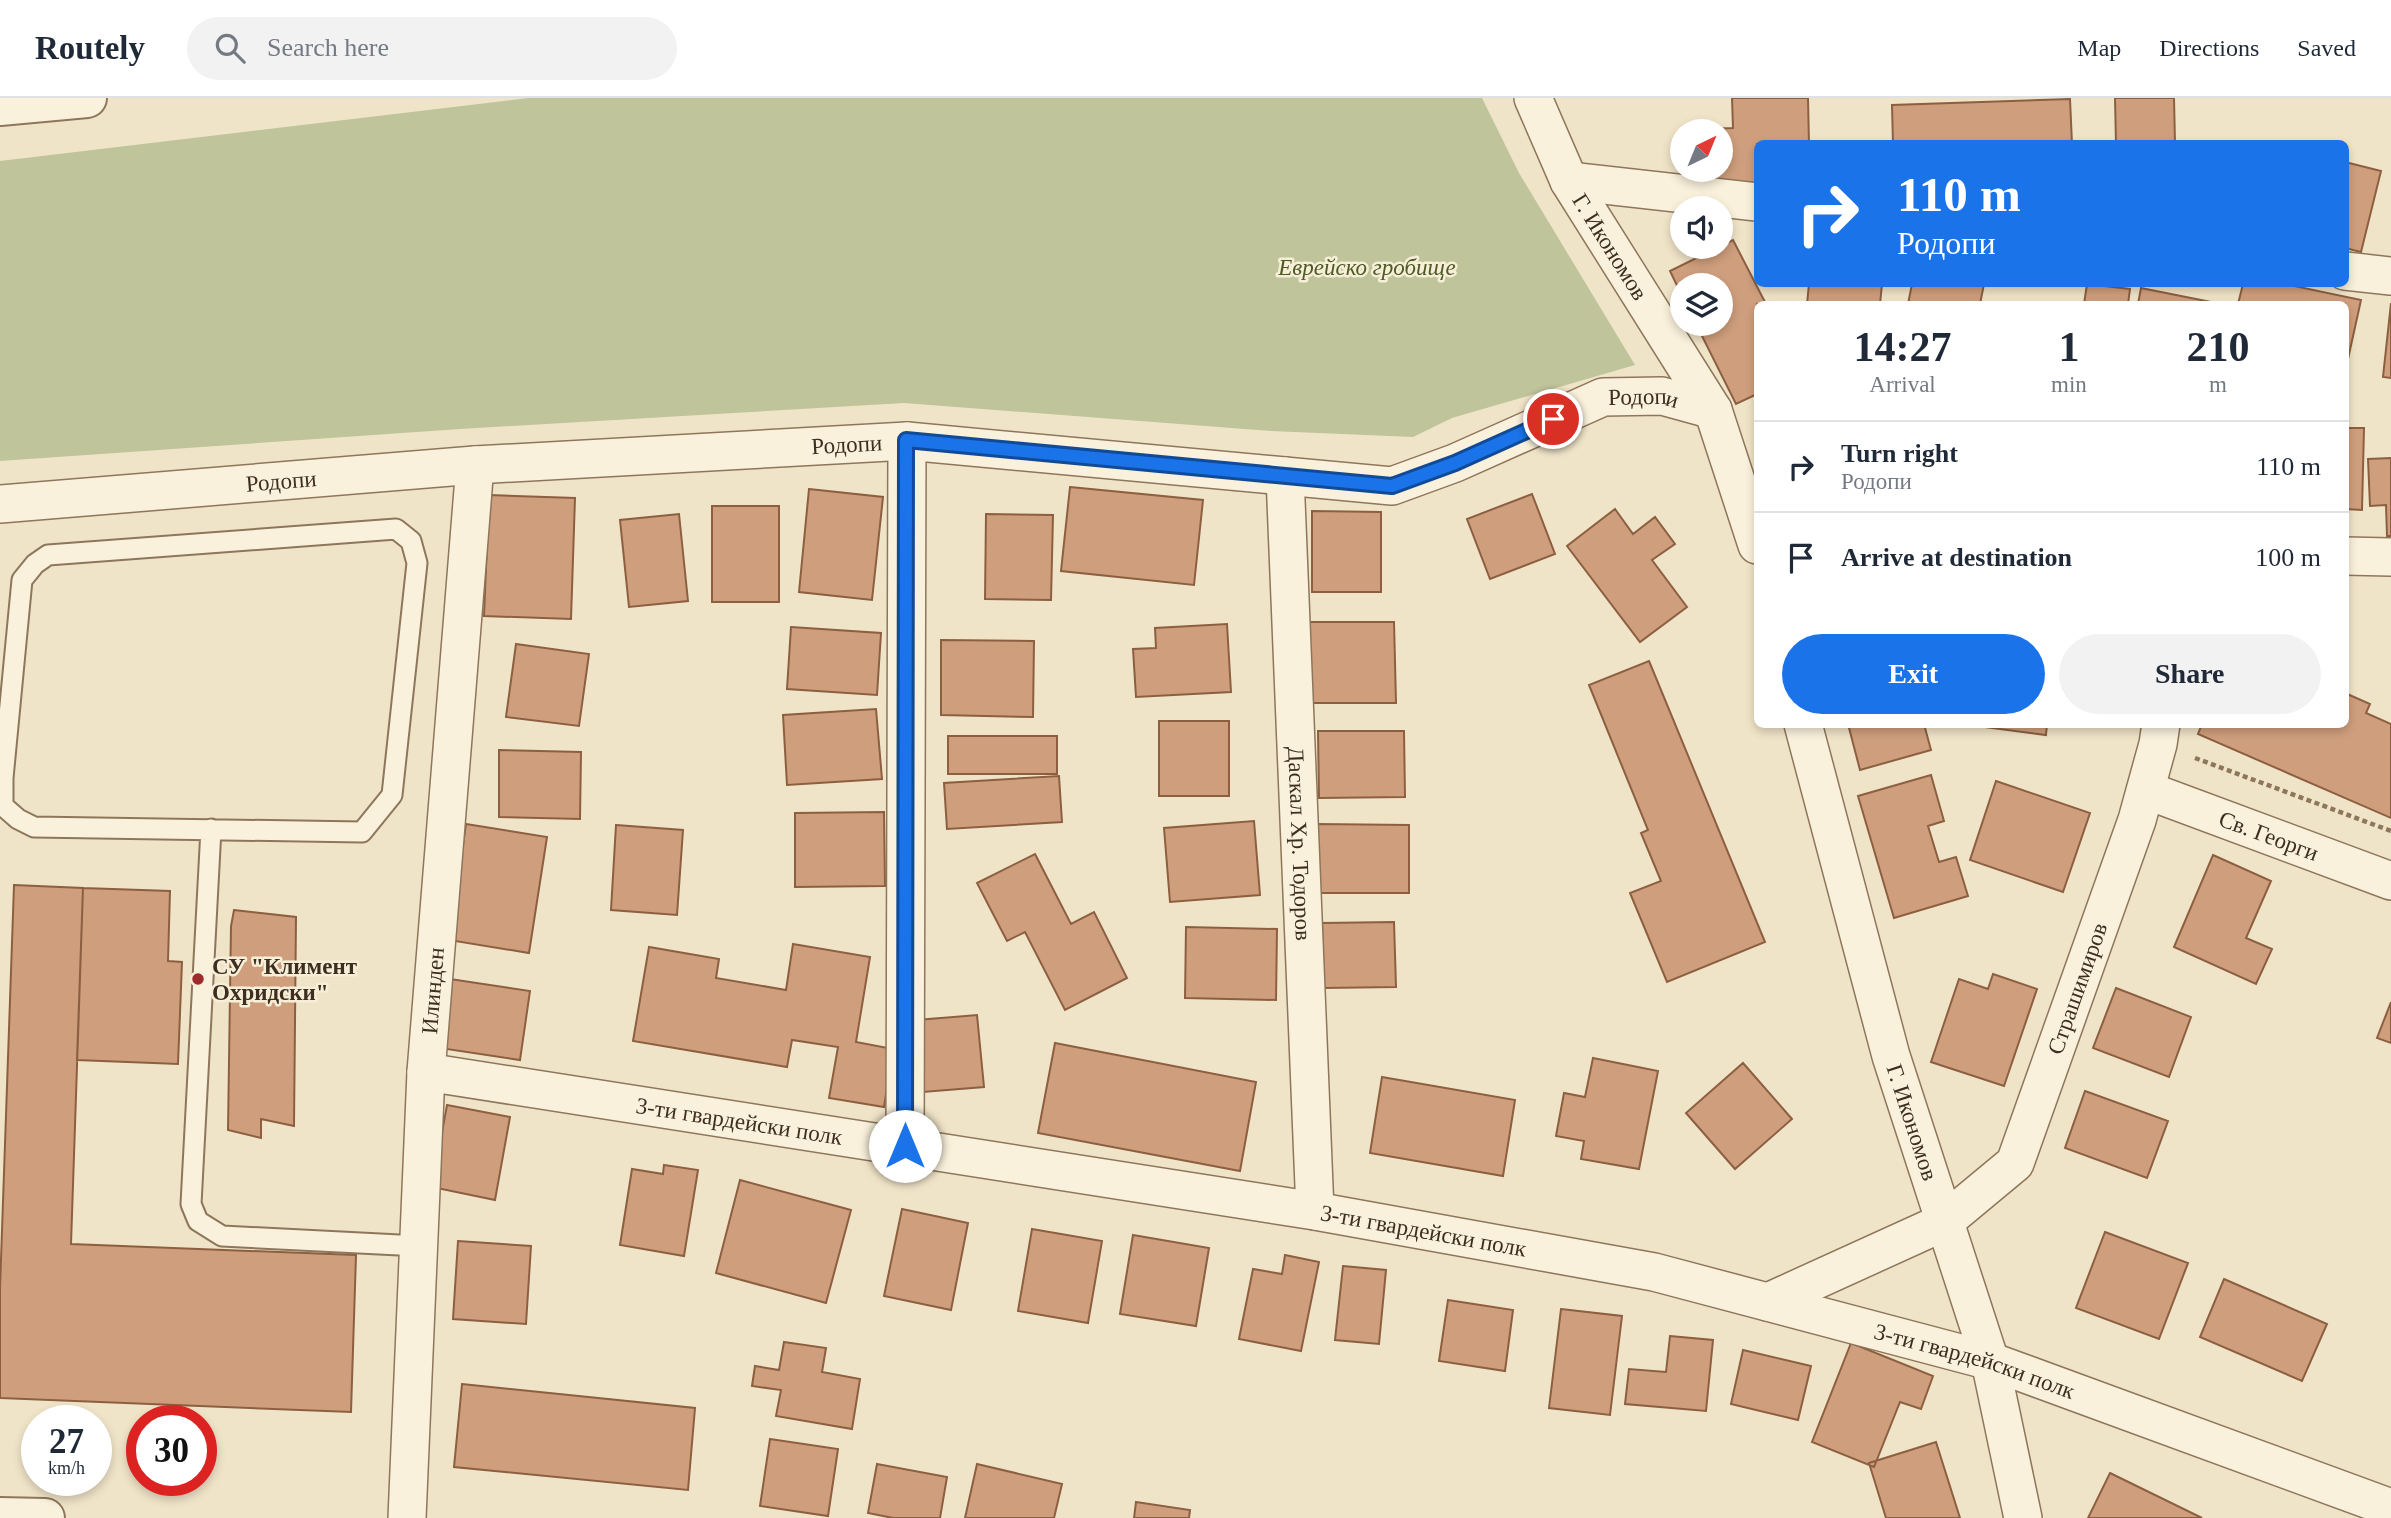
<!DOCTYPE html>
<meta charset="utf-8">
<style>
:root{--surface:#fff;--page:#f2f2f3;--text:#1f2937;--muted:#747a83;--line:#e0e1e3;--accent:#1a73e8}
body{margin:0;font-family:"Times New Roman",serif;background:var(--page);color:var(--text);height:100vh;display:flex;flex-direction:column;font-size:26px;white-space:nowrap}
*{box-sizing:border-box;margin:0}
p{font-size:23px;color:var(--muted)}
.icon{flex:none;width:38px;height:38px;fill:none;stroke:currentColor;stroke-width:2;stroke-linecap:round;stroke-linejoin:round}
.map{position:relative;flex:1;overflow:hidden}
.side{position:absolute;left:1754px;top:203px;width:595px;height:427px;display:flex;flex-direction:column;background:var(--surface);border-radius:10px;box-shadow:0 4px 10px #0003}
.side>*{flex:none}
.top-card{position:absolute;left:1754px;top:42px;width:595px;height:147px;border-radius:10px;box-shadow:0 4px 10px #0003;background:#1a73e8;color:#fff;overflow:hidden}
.needle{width:46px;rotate:43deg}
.controls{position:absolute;left:1670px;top:21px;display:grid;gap:14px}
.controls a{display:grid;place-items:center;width:63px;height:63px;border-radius:50%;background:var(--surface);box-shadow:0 4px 10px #0003;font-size:35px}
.speed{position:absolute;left:21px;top:1307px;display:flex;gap:14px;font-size:35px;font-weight:700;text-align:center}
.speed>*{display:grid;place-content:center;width:91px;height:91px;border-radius:50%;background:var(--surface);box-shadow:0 4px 10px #0003;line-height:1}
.speed small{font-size:18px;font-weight:400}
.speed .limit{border:10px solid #d22;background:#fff;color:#111}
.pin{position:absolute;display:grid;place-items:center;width:60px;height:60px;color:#fff;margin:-30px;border:4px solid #fff;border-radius:50%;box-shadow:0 2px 7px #0007}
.me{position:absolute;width:77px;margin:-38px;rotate:0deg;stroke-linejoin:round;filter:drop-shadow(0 0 5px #0008)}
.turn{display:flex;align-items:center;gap:24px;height:147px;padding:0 28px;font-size:32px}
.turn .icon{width:91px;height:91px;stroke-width:2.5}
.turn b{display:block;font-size:49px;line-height:60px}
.eta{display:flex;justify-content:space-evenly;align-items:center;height:119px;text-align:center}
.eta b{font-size:42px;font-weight:800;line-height:49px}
.cta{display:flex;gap:14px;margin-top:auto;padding:14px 28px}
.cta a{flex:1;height:80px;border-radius:42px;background:var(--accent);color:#fff;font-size:28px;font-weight:800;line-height:80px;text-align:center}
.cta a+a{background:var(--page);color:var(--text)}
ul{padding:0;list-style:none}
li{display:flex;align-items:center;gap:21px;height:91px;padding:0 28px;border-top:2px solid var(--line)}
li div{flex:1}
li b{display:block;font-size:26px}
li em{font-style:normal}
header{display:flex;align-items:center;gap:42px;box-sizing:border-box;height:98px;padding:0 35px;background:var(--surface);border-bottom:2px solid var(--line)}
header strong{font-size:33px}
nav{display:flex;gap:38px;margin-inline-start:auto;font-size:24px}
.search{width:490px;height:63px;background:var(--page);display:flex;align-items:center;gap:18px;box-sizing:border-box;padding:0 24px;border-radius:38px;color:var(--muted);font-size:26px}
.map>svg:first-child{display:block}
.cemetery{fill:#bfc49a}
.building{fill:#cf9f7d;stroke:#8d5f41;stroke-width:2}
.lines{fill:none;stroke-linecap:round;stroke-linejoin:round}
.service-casing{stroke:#8d765c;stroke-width:23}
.minor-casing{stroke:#8d765c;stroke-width:40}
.tertiary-casing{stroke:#8d765c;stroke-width:42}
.path{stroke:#8d765c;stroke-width:4.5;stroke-dasharray:5 3.5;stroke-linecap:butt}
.service{stroke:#faf1dc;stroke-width:19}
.minor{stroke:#faf1dc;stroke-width:37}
.tertiary{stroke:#faf1dc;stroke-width:38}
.route-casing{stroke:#114b97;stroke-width:18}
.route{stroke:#1a73e8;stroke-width:12}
.poi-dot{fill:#9e2a2b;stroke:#f7eed8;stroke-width:2.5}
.labels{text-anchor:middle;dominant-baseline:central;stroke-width:5;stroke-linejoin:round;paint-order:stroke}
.street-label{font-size:23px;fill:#3d2e20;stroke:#f7eed8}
.park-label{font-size:23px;font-style:italic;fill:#4d5a26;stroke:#f7eed8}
.poi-label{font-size:23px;font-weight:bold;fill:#3d2e20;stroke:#f7eed8;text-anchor:start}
</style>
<header>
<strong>Routely</strong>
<div class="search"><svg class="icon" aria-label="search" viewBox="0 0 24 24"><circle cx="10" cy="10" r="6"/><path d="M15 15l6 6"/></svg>Search here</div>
<nav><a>Map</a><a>Directions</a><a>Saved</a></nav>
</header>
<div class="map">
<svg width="2391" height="1420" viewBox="0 0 2391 1420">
<rect width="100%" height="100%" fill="#f0e4c8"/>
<path class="cemetery" d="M528,0H1482L1519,75L1635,267L1452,320L1413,339L1271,333L904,305L460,331L0,363V63Z"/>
<path class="building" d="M1732,0H1808L1809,46H1757V86L1708,87V72H1720V33H1707V31L1733,30Z
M2115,0H2174L2175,46H2116Z
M2070,1L2072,46H1893L1892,7Z
M2345,64L2381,73L2361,154L2345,150Z
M1733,142L1766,206H1757V296L1736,306L1696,226H1720V187H1682V198L1670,173Z
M1809,186H1882L1880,206H1807Z
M1912,186H1984L1980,206H1908Z
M2087,186L2130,191L2128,206H2084Z
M2243,186H2285L2361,202L2346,270L2345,206H2238Z
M2141,190L2216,205L2138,206Z
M2391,205V280L2383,279Z
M2345,330H2364L2362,412L2345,411Z
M2391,360V438H2387L2386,407L2370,408L2368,361Z
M1070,389L1203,402L1194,487L1061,473Z
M809,391L883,399L872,502L799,494Z
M1532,396L1555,456L1490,481L1467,421Z
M489,397L575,400L571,521L484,518Z
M712,408H779V504H712Z
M1615,411L1633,436L1655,419L1675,446L1652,462L1687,509L1640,544L1567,448Z
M1312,413L1381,414V494H1312Z
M679,416L688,503L629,509L620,422Z
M986,416L1053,417L1051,502L985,501Z
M1308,524H1394L1396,605H1309Z
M1227,526L1231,594L1136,599L1133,551L1156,550L1155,530Z
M791,529L881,535L877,597L787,591Z
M941,542L1034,543L1033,619L941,617Z
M516,546L589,556L579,628L506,619Z
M1649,563L1765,844L1667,884L1630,795L1661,783L1641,735L1648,732L1589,587Z
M2345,595L2370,606L2366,615L2391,626V720L2198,636L2202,626H2345Z
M876,611L882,681L787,687L783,617Z
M1159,623H1229V698H1159Z
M1848,626H1924L1931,652L1860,672Z
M1962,626H2047L2046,637Z
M1318,633H1404L1405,699L1319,700Z
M948,638H1057V676H948Z
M499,652L581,654L580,721L499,719Z
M1931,677L1944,723L1928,728L1939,764L1956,759L1968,798L1894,820L1858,698Z
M1059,678L1062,724L947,731L944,685Z
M1996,683L2090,715L2063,794L1970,762Z
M884,714L885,788L795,789V715Z
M1254,723L1260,797L1170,804L1164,730Z
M466,726L547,739L529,855L449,842Z
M1317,726L1409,727V795H1317Z
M616,727L683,732L677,817L611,812Z
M1035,756L1071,826L1094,814L1127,880L1065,912L1025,834L1007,843L977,785Z
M2213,757L2271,783L2246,840L2272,851L2256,886L2174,849Z
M14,787L83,790L71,1146L356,1157L351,1314L0,1300V1190Z
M83,790L170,793L168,863L182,864L178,966L77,962Z
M234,812L296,819L294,1028L261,1021V1040L228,1032L231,828Z
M1394,824L1396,889L1324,890L1322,825Z
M1186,829L1277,831L1276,902L1185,900Z
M793,846L870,859L856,944L893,951L884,1009L829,1000L838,949L792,942L787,969L633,943L649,849L719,861L716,880L786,892Z
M1993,876L2037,891L2004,988L1931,964L1959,881L1988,891Z
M450,881L530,893L520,962L440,950Z
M2116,890L2191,919L2169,979L2093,950Z
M2391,904V945L2377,940Z
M977,917L984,989L923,994L917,922Z
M1055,945L1256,984L1240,1073L1038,1035Z
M1593,960L1658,973L1639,1071L1581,1061L1584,1043L1556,1038L1564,995L1585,999Z
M1743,965L1792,1021L1735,1071L1686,1015Z
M1382,979L1515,1002L1503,1078L1370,1055Z
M2085,993L2168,1023L2147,1080L2065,1050Z
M447,1007L510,1019L495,1102L432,1089Z
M664,1067L698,1072L684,1158L620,1147L632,1071L663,1076Z
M740,1082L851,1112L826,1205L716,1175Z
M902,1111L968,1125L951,1212L884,1198Z
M1032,1131L1102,1143L1088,1225L1018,1213Z
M2105,1134L2188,1165L2159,1241L2076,1210Z
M1133,1137L1209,1150L1196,1228L1120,1216Z
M458,1143L531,1148L526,1226L453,1221Z
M1285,1157L1319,1164L1301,1253L1239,1241L1253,1171L1282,1176Z
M1343,1168L1386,1172L1379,1246L1335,1242Z
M2224,1181L2327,1226L2302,1283L2200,1239Z
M1448,1202L1513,1212L1505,1273L1439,1263Z
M1561,1211L1622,1218L1610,1317L1549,1310Z
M1670,1238L1713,1242L1706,1313L1625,1306L1629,1271L1666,1274Z
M784,1244L826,1250L822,1274L860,1281L852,1331L776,1318L781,1292L752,1288L755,1268L779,1272Z
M1851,1245L1933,1278L1921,1311L1900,1304L1874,1369L1812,1344Z
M1743,1252L1811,1268L1798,1322L1731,1306Z
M462,1286L695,1310L688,1392L454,1369Z
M770,1341L838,1351L828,1418L760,1408Z
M1936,1344L1960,1420H1886L1869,1365Z
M877,1366L947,1379L940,1420H893L868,1415Z
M977,1366L1062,1386L1054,1420H965Z
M2110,1375L2202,1420H2088Z
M1136,1404L1190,1412L1189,1420H1134Z"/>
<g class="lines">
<defs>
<path id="service" d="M396,431L411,443L417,465L392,697L362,734L34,729L18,721L3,708V680L22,482L35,466L48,457Z
M211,731L191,1106L198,1123L222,1138L419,1148"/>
<g id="minor">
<path id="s1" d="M1533,0L1569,83L1713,312L1757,447"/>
<path d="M1569,83L1757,104"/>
<path d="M2345,173L2391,178"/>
<path id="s2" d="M1285,378L1315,1113"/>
<path id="s3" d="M0,406L475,367L907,343L1392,388L1455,365L1603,299L1662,298L1713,312"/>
<path d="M2345,458L2391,459"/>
<path id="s4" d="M1803,626L1891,958L1990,1263L2023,1420"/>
<path id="s5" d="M2146,692L2391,783"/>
<path id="s6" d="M426,974L1315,1113L1654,1174L1990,1263L2391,1410"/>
<path d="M905,1048L907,343"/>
<path id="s7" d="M1768,1204L1944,1124L2015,1065L2137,722L2158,646L2161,626"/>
<path id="s8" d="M407,1420L426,974L475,367"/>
</g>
<path id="tertiary" d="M0,8L87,0
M0,1419L45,1420"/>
</defs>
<use href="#service" class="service-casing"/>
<use href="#minor" class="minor-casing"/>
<use href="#tertiary" class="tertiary-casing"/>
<path class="path" d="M2195,660L2391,733"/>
<use href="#service" class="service"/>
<use href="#minor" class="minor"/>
<use href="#tertiary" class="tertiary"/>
</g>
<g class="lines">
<defs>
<path id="route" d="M905,1048L906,342L1392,388L1455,365L1553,321"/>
</defs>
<use href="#route" class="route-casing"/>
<use href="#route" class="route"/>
</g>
<circle class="poi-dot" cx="198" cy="881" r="7"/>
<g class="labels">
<g class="street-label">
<text stroke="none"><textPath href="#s1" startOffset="168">Г. Икономов</textPath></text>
<text stroke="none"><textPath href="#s3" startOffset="1666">Родопи</textPath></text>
<text stroke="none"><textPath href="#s3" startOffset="849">Родопи</textPath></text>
<text stroke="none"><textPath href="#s3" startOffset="282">Родопи</textPath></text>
<text stroke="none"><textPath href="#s5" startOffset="131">Св. Георги</textPath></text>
<text stroke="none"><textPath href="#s2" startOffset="368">Даскал Хр. Тодоров</textPath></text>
<text stroke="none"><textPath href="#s7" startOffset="471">Страшимиров</textPath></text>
<text stroke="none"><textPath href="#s8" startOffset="528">Илинден</textPath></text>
<text stroke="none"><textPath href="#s6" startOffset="317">3-ти гвардейски полк</textPath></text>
<text stroke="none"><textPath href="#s4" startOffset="413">Г. Икономов</textPath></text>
<text stroke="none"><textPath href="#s6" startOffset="1010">3-ти гвардейски полк</textPath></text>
<text stroke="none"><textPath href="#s6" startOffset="1577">3-ти гвардейски полк</textPath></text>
</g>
<g class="park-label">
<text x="1367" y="169">Еврейско гробище</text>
</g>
<g class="poi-label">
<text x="212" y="868">СУ "Климент<tspan x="212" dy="26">Охридски"</tspan></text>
</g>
</g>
</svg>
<div class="controls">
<a><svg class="needle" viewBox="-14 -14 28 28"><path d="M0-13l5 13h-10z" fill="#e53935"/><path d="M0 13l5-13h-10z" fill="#747a83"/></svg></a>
<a><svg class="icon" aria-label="sound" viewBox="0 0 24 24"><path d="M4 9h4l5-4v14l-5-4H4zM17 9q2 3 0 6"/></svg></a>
<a><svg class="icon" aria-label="layers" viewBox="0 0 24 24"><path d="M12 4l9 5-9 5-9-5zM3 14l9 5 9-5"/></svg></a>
</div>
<div class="speed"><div>27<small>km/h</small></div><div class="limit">30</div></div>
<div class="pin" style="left:1553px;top:321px;background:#d93025"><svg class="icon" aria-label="arrive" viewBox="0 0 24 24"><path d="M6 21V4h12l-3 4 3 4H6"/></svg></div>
<svg class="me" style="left:905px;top:1048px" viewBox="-20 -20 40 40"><circle r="19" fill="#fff"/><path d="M0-13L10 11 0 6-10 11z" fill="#1a73e8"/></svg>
<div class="top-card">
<div class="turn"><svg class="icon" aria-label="right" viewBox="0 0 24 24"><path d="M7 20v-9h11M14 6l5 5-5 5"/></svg><div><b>110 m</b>Родопи</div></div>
</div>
<section class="side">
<div class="eta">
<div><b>14:27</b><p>Arrival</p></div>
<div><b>1</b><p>min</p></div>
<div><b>210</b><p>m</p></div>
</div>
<ul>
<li><svg class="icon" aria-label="right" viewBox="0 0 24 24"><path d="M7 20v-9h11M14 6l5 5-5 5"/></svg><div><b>Turn right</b><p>Родопи</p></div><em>110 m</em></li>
<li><svg class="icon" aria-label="arrive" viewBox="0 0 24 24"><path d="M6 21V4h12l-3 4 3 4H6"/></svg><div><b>Arrive at destination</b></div><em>100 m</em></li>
</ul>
<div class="cta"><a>Exit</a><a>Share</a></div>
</section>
</div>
